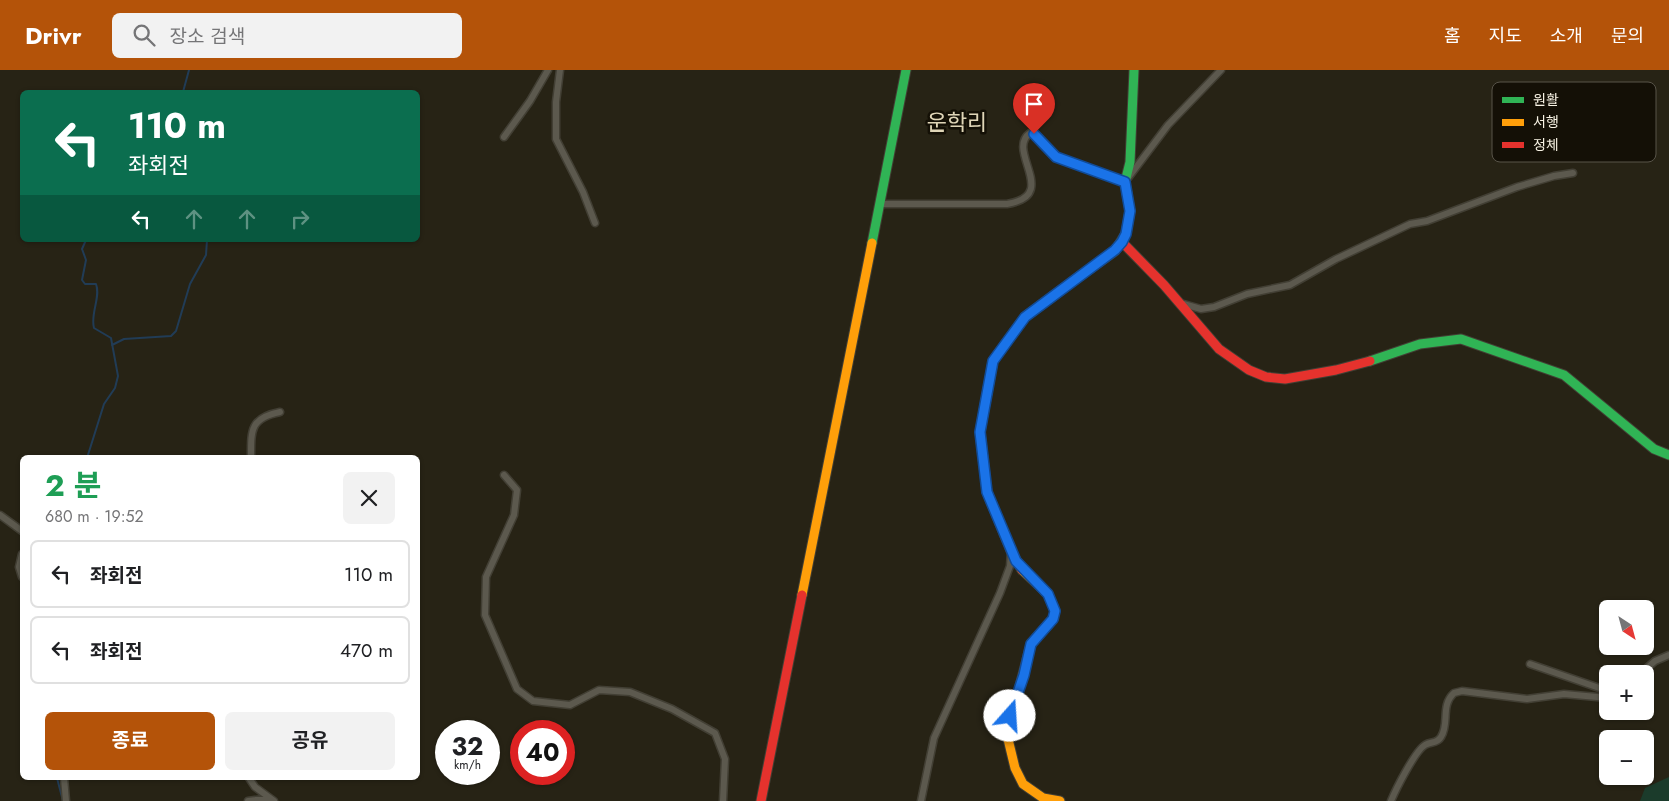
<!DOCTYPE html>
<html lang="ko">
<meta charset="utf-8">
<style>
:root{--surface:#fff;--page:#f2f2f2;--text:#202124;--muted:#757577;--line:#e0e0e0;--accent:#b45309}
body{margin:0;font-family:Jost,"Noto Sans KR",sans-serif;background:var(--page);color:var(--text);height:100vh;display:flex;flex-direction:column;font-size:19px;white-space:nowrap}
*{box-sizing:border-box;margin:0}
p{font-size:16px;color:var(--muted)}
.icon{flex:none;width:28px;height:28px;fill:none;stroke:currentColor;stroke-width:2;stroke-linecap:round;stroke-linejoin:round}
.map{position:relative;flex:1;overflow:hidden}
.panel{position:absolute;left:20px;top:385px;width:400px;height:325px;display:flex;flex-direction:column;background:var(--surface);border-radius:8px;box-shadow:0 1px 4px #0004}
.panel>*{flex:none}
.banner{position:absolute;left:20px;top:20px;width:400px;height:152px;border-radius:8px;box-shadow:0 1px 4px #0004;background:#0b6e4f;color:#fff;overflow:hidden}
.needle{width:32px;rotate:144deg}
.fabs{position:absolute;left:1599px;top:530px;display:grid;gap:10px}
.fabs a{display:grid;place-items:center;width:55px;height:55px;border-radius:8px;background:var(--surface);box-shadow:0 1px 4px #0004;font-size:25px}
.speed{position:absolute;left:435px;top:650px;display:flex;gap:10px;font-size:25px;font-weight:700;text-align:center}
.speed>*{display:grid;place-content:center;width:65px;height:65px;border-radius:50%;background:var(--surface);box-shadow:0 1px 4px #0004;line-height:1}
.speed small{font-size:12px;font-weight:400}
.speed .limit{border:8px solid #d22;background:#fff;color:#111}
.pin{position:absolute;display:grid;place-items:center;width:42px;height:42px;color:#fff;margin:-51px -21px;border-radius:50% 50% 50% 0;rotate:-45deg;box-shadow:0 0 5px #0007}
.pin .icon{rotate:45deg}
.me{position:absolute;width:55px;margin:-28px;rotate:19deg;stroke-linejoin:round;filter:drop-shadow(0 0 4px #0008)}
.turn{display:flex;align-items:center;gap:18px;height:105px;padding:0 25px;font-size:22px}
.turn .icon{width:65px;height:65px;stroke-width:2.5}
.turn b{display:block;font-size:35px;line-height:42px}
.lanes{display:flex;align-items:center;height:48px;padding:0 25px;background:#0003;justify-content:center;gap:25px;direction:ltr}
.lanes .off{opacity:.35}
.round{display:grid;place-items:center;flex:none;width:52px;height:52px;border-radius:8px;background:var(--page)}
.overview{display:flex;align-items:center;justify-content:space-between;height:85px;padding:0 25px}
h1{font-size:30px;font-weight:700;line-height:38px;color:#1e9e55}
.primary-button{display:flex;gap:10px;margin-top:auto;padding:10px 25px}
.primary-button a{flex:1;height:58px;border-radius:8px;background:var(--accent);color:#fff;font-size:20px;font-weight:700;line-height:58px;text-align:center}
.primary-button a+a{background:var(--page);color:var(--text)}
ul{padding:0;list-style:none}
li{display:flex;align-items:center;gap:15px;height:68px;margin:0 10px 8px;padding:0 15px;border:2px solid var(--line);border-radius:8px}
li div{flex:1}
li b{display:block;font-size:19px}
li em{font-style:normal}
header{display:flex;align-items:center;gap:30px;box-sizing:border-box;height:70px;padding:0 25px;background:var(--accent);color:#fff}
header strong{font-size:24px}
nav{display:flex;gap:28px;margin-inline-start:auto;font-size:18px}
.search{width:350px;height:45px;background:var(--page);display:flex;align-items:center;gap:12px;box-sizing:border-box;padding:0 18px;border-radius:8px;color:var(--muted);font-size:19px}
.map>svg:first-child{display:block}
.green{fill:#1b3b2b}
.lines{fill:none;stroke-linecap:round;stroke-linejoin:round}
.stream{stroke:#213c56;stroke-width:2}
.street-casing{stroke:#423f34;stroke-width:9}
.fast-casing{stroke:#423f34;stroke-width:11}
.slow-casing{stroke:#423f34;stroke-width:11}
.jam-casing{stroke:#423f34;stroke-width:11}
.street{stroke:#5c594e;stroke-width:6}
.fast{stroke:#30b455;stroke-width:9}
.slow{stroke:#ff9f0a;stroke-width:9}
.jam{stroke:#e5322d;stroke-width:9}
.route-casing{stroke:#114b97;stroke-width:12}
.route{stroke:#1a73e8;stroke-width:9}
.labels{text-anchor:middle;dominant-baseline:central;stroke-width:5;stroke-linejoin:round;paint-order:stroke}
.quarter-label{font-size:22px;fill:#dfd5b7;stroke:#141006}
.key{fill:#141006;stroke:#585449;stroke-width:1}
.key-label{font-size:14px;fill:#f8f3e4}
</style>
<header>
<strong>Drivr</strong>
<div class="search"><svg class="icon" aria-label="search" viewBox="0 0 24 24"><circle cx="10" cy="10" r="6"/><path d="M15 15l6 6"/></svg>장소 검색</div>
<nav><a>홈</a><a>지도</a><a>소개</a><a>문의</a></nav>
</header>
<div class="map">
<svg width="1669" height="731" viewBox="0 0 1669 731">
<rect width="100%" height="100%" fill="#272315"/>
<path class="green" d="M1669,707V731H1640L1645,718Z"/>
<g class="lines">
<path class="stream" d="M183,22L189,0
M86,170L82,179L86,190L82,210L85,214H96C101,227 90,244 94,258L111,268L118,306L115,318L104,334L87,388
M112,275L124,269L171,266L176,261L190,214L206,185L207,170
M57,708L63,731"/>
<defs>
<path id="street" d="M560,0L556,32V69L583,122L595,153
M504,67L530,31L548,0
M881,134H1007C1061,125 1005,81 1030,63L1039,68L1056,87L1125,112L1168,55L1221,0
M1180,233L1201,239L1214,237L1247,224L1290,215L1336,189L1410,154L1427,151L1517,117L1554,106L1573,103
M251,388C251,360 250,348 280,342
M504,405L517,420L514,445L486,507L485,545L517,619L533,631L570,635L599,620L630,622L672,639L715,663L725,689L723,731
M0,445L22,461
M22,484L19,497L22,507
M1530,594L1608,621
M1640,604L1655,591L1669,585
M64,708L66,731
M249,708L255,717L274,731
M248,731L270,728
M921,731L934,668L1000,523L1010,496L1011,482
M1391,731C1396,719 1415,681 1425,675C1431,671 1437,674 1441,667C1450,653 1440,636 1454,623L1462,621L1527,629L1564,624L1608,628"/>
<path id="fast" d="M872,173L906,0
M1080,206L1115,181L1126,163L1130,141L1125,112L1130,92L1134,0
M1370,291L1420,274L1461,269L1564,305L1654,379L1669,385"/>
<path id="slow" d="M1022,500L1048,524L1055,541L1053,549L1031,574L1007,665L1015,698L1023,714L1043,728L1060,731
M802,525L872,173"/>
<path id="jam" d="M1122,172L1164,215L1219,279L1249,300L1266,307L1285,309L1336,300L1370,291
M1022,500L1011,481L987,422L980,362L993,291L1025,247L1080,206
M761,731L802,525"/>
</defs>
<use href="#street" class="street-casing"/>
<use href="#fast" class="fast-casing"/>
<use href="#slow" class="slow-casing"/>
<use href="#jam" class="jam-casing"/>
<use href="#street" class="street"/>
<use href="#fast" class="fast"/>
<use href="#slow" class="slow"/>
<use href="#jam" class="jam"/>
</g>
<g class="lines">
<defs>
<path id="route" d="M1010,646L1024,605L1031,574L1053,549L1055,541L1048,524L1016,491L987,422L980,362L993,291L1025,247L1115,180L1122,172L1126,164L1130,141L1125,112L1056,87L1034,64"/>
</defs>
<use href="#route" class="route-casing"/>
<use href="#route" class="route"/>
</g>
<g class="labels">
<g class="quarter-label">
<text x="957" y="52">운학리</text>
</g>
</g>
<rect x="1492" y="12" width="164" height="80" rx="8" class="key"/>
<rect x="1502" y="27" width="22" height="6" fill="#30b455"/>
<rect x="1502" y="49" width="22" height="7" fill="#ff9f0a"/>
<rect x="1502" y="72" width="22" height="6" fill="#e5322d"/>
<g class="key-label">
<text x="1533" y="35">원활</text>
<text x="1533" y="57">서행</text>
<text x="1533" y="80">정체</text>
</g>
</svg>
<div class="fabs">
<a><svg class="needle" viewBox="-14 -14 28 28"><path d="M0-13l5 13h-10z" fill="#e53935"/><path d="M0 13l5-13h-10z" fill="#757577"/></svg></a>
<a>+</a>
<a>−</a>
</div>
<div class="speed"><div>32<small>km/h</small></div><div class="limit">40</div></div>
<div class="pin" style="left:1034px;top:64px;background:#d93025"><svg class="icon" aria-label="arrive" viewBox="0 0 24 24"><path d="M6 21V4h12l-3 4 3 4H6"/></svg></div>
<svg class="me" style="left:1010px;top:646px" viewBox="-20 -20 40 40"><circle r="19" fill="#fff"/><path d="M0-13L10 11 0 6-10 11z" fill="#1a73e8"/></svg>
<div class="banner">
<div class="turn"><svg class="icon" aria-label="left" viewBox="0 0 24 24"><path d="M17 20v-9H6M10 6l-5 5 5 5"/></svg><div><b>110 m</b>좌회전</div></div>
<div class="lanes"><svg class="icon" aria-label="left" viewBox="0 0 24 24"><path d="M17 20v-9H6M10 6l-5 5 5 5"/></svg><svg class="icon off" aria-label="ahead" viewBox="0 0 24 24"><path d="M12 20V5M6 11l6-6 6 6"/></svg><svg class="icon off" aria-label="ahead" viewBox="0 0 24 24"><path d="M12 20V5M6 11l6-6 6 6"/></svg><svg class="icon off" aria-label="right" viewBox="0 0 24 24"><path d="M7 20v-9h11M14 6l5 5-5 5"/></svg></div>
</div>
<section class="panel">
<div class="overview"><div><h1>2 분</h1><p>680 m · 19:52</p></div><a class="round"><svg class="icon" aria-label="close" viewBox="0 0 24 24"><path d="M6 6l12 12M18 6L6 18"/></svg></a></div>
<ul>
<li><svg class="icon" aria-label="left" viewBox="0 0 24 24"><path d="M17 20v-9H6M10 6l-5 5 5 5"/></svg><div><b>좌회전</b></div><em>110 m</em></li>
<li><svg class="icon" aria-label="left" viewBox="0 0 24 24"><path d="M17 20v-9H6M10 6l-5 5 5 5"/></svg><div><b>좌회전</b></div><em>470 m</em></li>
</ul>
<div class="primary-button"><a>종료</a><a>공유</a></div>
</section>
</div>
